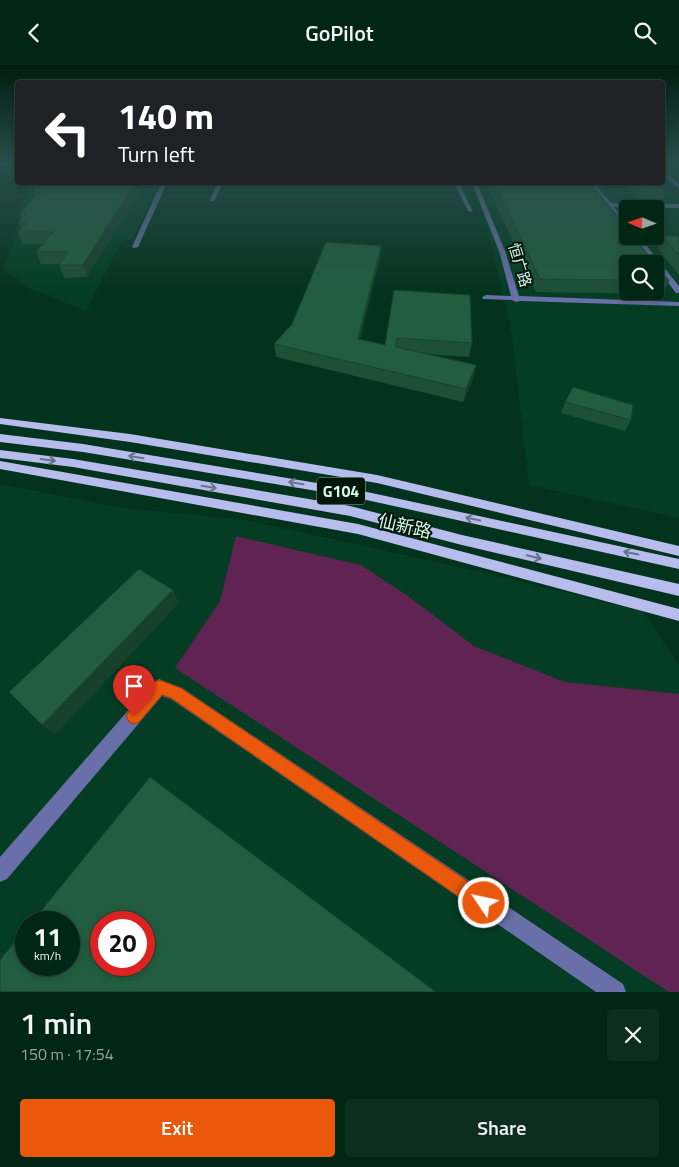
<!DOCTYPE html>
<meta charset="utf-8">
<style>
:root{--surface:#022616;--page:#0c2e1f;--text:#f1f3f6;--muted:#96a5a1;--line:#234335;--accent:#ea580c}
body{margin:0;font-family:"Titillium Web","Noto Sans SC",sans-serif;background:var(--page);color:var(--text);height:100vh;display:flex;flex-direction:column;font-size:19px;white-space:nowrap}
*{box-sizing:border-box;margin:0}
p{font-size:16px;color:var(--muted)}
.icon{flex:none;width:28px;height:28px;fill:none;stroke:currentColor;stroke-width:2;stroke-linecap:round;stroke-linejoin:round}
.map{position:relative;height:927px;overflow:hidden}
.side{display:flex;flex-direction:column;background:var(--surface);flex:1}
.side>*{flex:none}
.guide{position:absolute;left:15px;top:15px;width:650px;height:105px;border-radius:5px;box-shadow:0 2px 8px #0003,0 0 0 1px var(--line);background:#202124;color:#fff;overflow:hidden}
.needle{width:32px;rotate:272deg}
.tools{position:absolute;left:619px;top:135px;display:grid;gap:10px}
.tools a{display:grid;place-items:center;width:45px;height:45px;border-radius:5px;background:var(--surface);box-shadow:0 2px 8px #0003,0 0 0 1px var(--line);font-size:25px}
.speed{position:absolute;left:15px;top:846px;display:flex;gap:10px;font-size:25px;font-weight:700;text-align:center}
.speed>*{display:grid;place-content:center;width:65px;height:65px;border-radius:50%;background:var(--surface);box-shadow:0 2px 8px #0003,0 0 0 1px var(--line);line-height:1}
.speed small{font-size:12px;font-weight:400}
.speed .limit{border:8px solid #d22;background:#fff;color:#111}
.pin{position:absolute;display:grid;place-items:center;width:42px;height:42px;color:#fff;margin:-51px -21px;border-radius:50% 50% 50% 0;rotate:-45deg;box-shadow:0 0 5px #0007}
.pin .icon{rotate:45deg}
.me{position:absolute;width:55px;margin:-28px;rotate:304deg;stroke-linejoin:round;filter:drop-shadow(0 0 4px #0008)}
.turn{display:flex;align-items:center;gap:18px;height:105px;padding:0 20px;font-size:22px}
.turn .icon{width:65px;height:65px;stroke-width:2.5}
.turn b{display:block;font-size:35px;line-height:42px}
.round{display:grid;place-items:center;flex:none;width:52px;height:52px;border-radius:5px;background:var(--page)}
.headline{display:flex;align-items:center;justify-content:space-between;height:85px;padding:0 20px}
h1{font-size:30px;font-weight:600;line-height:38px}
.action{display:flex;gap:10px;margin-top:auto;padding:10px 20px}
.action a{flex:1;height:58px;border-radius:5px;background:var(--accent);color:#fff;font-size:20px;font-weight:600;line-height:58px;text-align:center}
.action a+a{background:var(--page);color:var(--text)}
header{display:flex;justify-content:space-between;align-items:center;height:65px;padding:0 20px;background:var(--surface);font-size:22px;font-weight:600}
.map>svg:first-child{display:block}
.built{fill:#043d24;fill-rule:evenodd}
.green{fill:#602452}
.lines{fill:none;stroke-linecap:round;stroke-linejoin:round}
.minor{fill:#696fa8;fill-rule:evenodd}
.major{fill:#b6bdec;fill-rule:evenodd}
.wall{fill:#1e5036;fill-rule:evenodd}
.shaded-wall{fill:#18412c}
.building{fill:#235d3f;stroke:#18412c;fill-rule:evenodd}
.oneway{stroke:#657287}
.route{fill:#ea580c;stroke:#983908}
.labels{text-anchor:middle;dominant-baseline:central;stroke-width:4;stroke-linejoin:round;paint-order:stroke}
.far-street-label{font-size:15px;fill:#daf8e5;stroke:#01170b}
.shield{fill:#01170b;stroke:#99b4a4;stroke-width:1}
.shield-label{font-size:16px;font-weight:bold;fill:#daf8e5}
.street-label{font-size:18px;fill:#daf8e5;stroke:#01170b}
</style>
<header><svg class="icon" aria-label="back" viewBox="0 0 24 24"><path d="M15 5l-7 7 7 7"/></svg>GoPilot<svg class="icon" aria-label="search" viewBox="0 0 24 24"><circle cx="10" cy="10" r="6"/><path d="M15 15l6 6"/></svg></header>
<div class="map">
<svg width="679" height="927" viewBox="0 0 679 927">
<rect width="100%" height="100%" fill="#03321d"/>
<path class="built" d="M663,98H679V453L529,420L511,264L483,145L473,118H662L663,102L672,109ZM628,144H655V171H628ZM628,199H655V226H628Z
M32,118H159L133,174L121,177L86,246L28,223L3,204L15,174L19,146Z
M0,419L123,443L245,455L477,506L644,547L679,601V927H0ZM26,858H69V900H26ZM101,858H144V900H101Z"/>
<path class="green" d="M236,471L361,500L408,531L474,581L565,617L679,629V927H669L175,603L220,536Z"/>
<g class="lines">
<path class="minor" d="M662,105L679,119V124L662,109Z
M161,118H167L138,182L133,183L132,182Z
M217,118H223L214,136H210Z
M454,118H459L473,147L468,146Z
M472,118H477L505,186L519,231L679,237V241L520,236L516,237L512,235L483,234L482,232L486,230L511,231L499,186Z
M589,118H594L611,138L679,139V143L614,142L628,158V165L626,164Z
M632,171H639L643,176L679,177V181L646,180L679,221V228H676Z
M159,614L182,623L623,919L626,927H596L171,634L162,631L7,814L0,817V792L153,617Z"/>
<path class="major" d="M0,353L130,369L377,410L679,481V491L377,418L130,377L0,359Z
M0,369L83,379L353,424L679,494V504L353,432L83,387L0,377Z
M0,385L73,394L350,441L462,470L679,519V531L462,480L350,451L73,402L0,393Z
M0,396L358,459L679,544V556L358,469L0,404Z"/>
</g>
<path class="wall" d="M36,118H145L87,212L64,213L59,199H41L36,187L43,179H23L18,167L21,163L19,157L22,154L20,148L35,132L33,128L35,125L33,120Z
M486,118H590L669,216L663,229L536,227ZM628,199L655,216V226H628Z
M622,118H656L666,128L662,136H639Z
M662,171H679V210L657,183Z
M381,181L380,193L360,274L385,280L394,225L472,278L469,292L424,289L476,300L473,314L463,337L276,292L274,279Z
M565,337L631,355L625,366L561,348Z"/>
<path class="shaded-wall" d="M135,118H145L87,212L83,200Z
M381,181L380,193L357,287L358,274Z
M476,300L473,314L463,337L466,324Z
M173,525L179,538L55,670L42,660Z"/>
<path class="building" d="M36,118H135L83,200H59L68,187H36L53,167H18L27,157H19L27,148H20L40,127L33,128L40,120H33Z
M494,118H590L628,164V171H633L669,216H655V199H628V215L540,214Z
M633,118H656L666,128L642,127Z
M662,171H679V190Z
M326,177L381,181L358,274L385,280L394,225L470,230L472,278L397,273L396,282L476,300L466,324L274,279L292,259Z
M573,322L633,340L631,355L565,337Z
M139,504L173,525L42,660L9,627Z
M150,712L436,927H0V895L26,863V900H69V858H31ZM101,858H144V900H101Z"/>
<defs><path id="oneway-shaft" d="M-6 0H5M1.5-3L5.5 0L1.5 3" fill="none" stroke-width="1.6" stroke-linecap="round" stroke-linejoin="round" transform="scale(1.25)"/></defs>
<g class="oneway">
<use href="#oneway-shaft" transform="translate(136 392) rotate(-171)"/>
<use href="#oneway-shaft" transform="translate(48 395) rotate(7)"/>
<use href="#oneway-shaft" transform="translate(296 418) rotate(-171)"/>
<use href="#oneway-shaft" transform="translate(209 422) rotate(10)"/>
<use href="#oneway-shaft" transform="translate(473 454) rotate(-168)"/>
<use href="#oneway-shaft" transform="translate(631 488) rotate(-168)"/>
<use href="#oneway-shaft" transform="translate(534 492) rotate(13)"/>
</g>
<linearGradient id="sky" x2="0" y2="1"><stop stop-color="#021c10"/><stop offset="0.43" stop-color="#284f4c"/><stop offset="1" stop-color="#284f4c" stop-opacity="0"/></linearGradient>
<rect width="679" height="228" fill="url(#sky)"/>
<path class="route" d="M159,615L181,623L491,832L494,838L491,845L484,848L478,845L171,633L162,630L139,657L134,659L129,657L126,651L129,646L154,617Z"/>
<g class="labels">
<g class="far-street-label">
<text transform="translate(520 200) rotate(73)">恒广路</text>
</g>
<rect class="shield" x="317" y="412.5" width="48" height="27" rx="4"/>
<g class="shield-label">
<text x="341" y="426">G104</text>
</g>
<g class="street-label">
<text transform="translate(405 461) rotate(13)">仙新路</text>
</g>
</g>
</svg>
<div class="tools">
<a><svg class="needle" viewBox="-14 -14 28 28"><path d="M0-13l5 13h-10z" fill="#e53935"/><path d="M0 13l5-13h-10z" fill="#96a5a1"/></svg></a>
<a><svg class="icon" aria-label="search" viewBox="0 0 24 24"><circle cx="10" cy="10" r="6"/><path d="M15 15l6 6"/></svg></a>
</div>
<div class="speed"><div>11<small>km/h</small></div><div class="limit">20</div></div>
<div class="pin" style="left:134px;top:651px;background:#d93025"><svg class="icon" aria-label="arrive" viewBox="0 0 24 24"><path d="M6 21V4h12l-3 4 3 4H6"/></svg></div>
<svg class="me" style="left:484px;top:838px" viewBox="-20 -20 40 40"><circle r="17" fill="#ea580c" stroke="#fff" stroke-width="3"/><path d="M0-11L8 9 0 5-8 9z" fill="#fff"/></svg>
<div class="guide">
<div class="turn"><svg class="icon" aria-label="left" viewBox="0 0 24 24"><path d="M17 20v-9H6M10 6l-5 5 5 5"/></svg><div><b>140 m</b>Turn left</div></div>
</div>
</div>
<section class="side">
<div class="headline"><div><h1>1 min</h1><p>150 m · 17:54</p></div><a class="round"><svg class="icon" aria-label="close" viewBox="0 0 24 24"><path d="M6 6l12 12M18 6L6 18"/></svg></a></div>
<div class="action"><a>Exit</a><a>Share</a></div>
</section>
